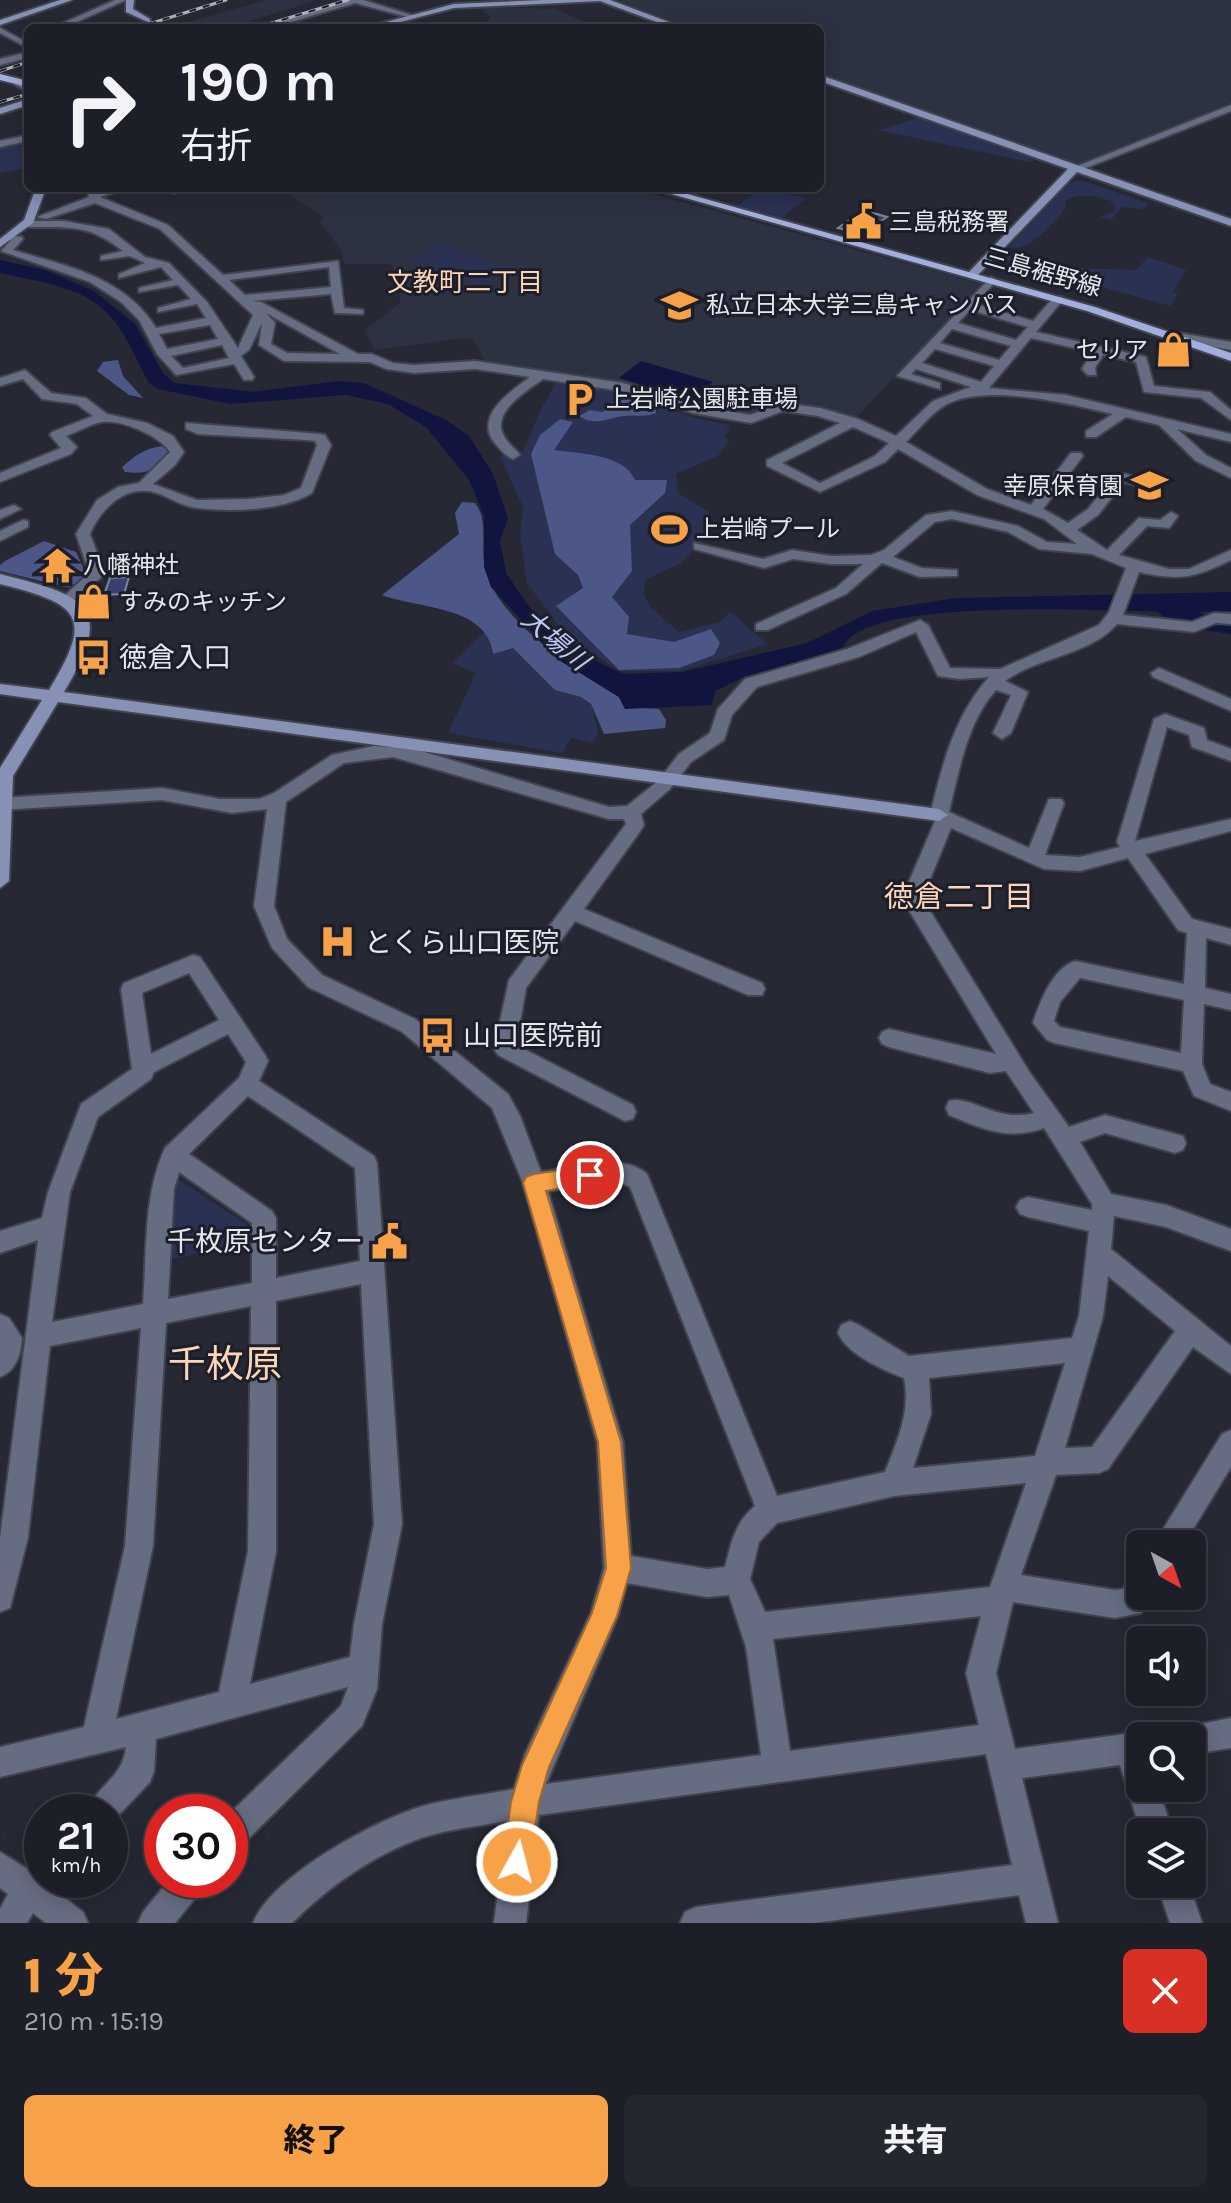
<!DOCTYPE html>
<html lang="ja">
<meta charset="utf-8">
<style>
:root{--surface:#1c1f27;--page:#25272f;--text:#f1f3f6;--muted:#a0a2a7;--line:#3a3d44;--accent:#f7a149}
body{margin:0;font-family:Karla,"Noto Sans JP",sans-serif;background:var(--page);color:var(--text);height:100vh;display:flex;flex-direction:column;font-size:30px;white-space:nowrap}
*{box-sizing:border-box;margin:0}
p{font-size:26px;color:var(--muted)}
.icon{flex:none;width:44px;height:44px;fill:none;stroke:currentColor;stroke-width:2;stroke-linecap:round;stroke-linejoin:round}
.map{position:relative;height:1923px;overflow:hidden}
.side{display:flex;flex-direction:column;background:var(--surface);flex:1}
.side>*{flex:none}
.banner{position:absolute;left:24px;top:24px;width:800px;height:168px;border-radius:12px;box-shadow:0 4px 20px #0003,0 0 0 2px var(--line);background:#1c1f27;color:var(--text);overflow:hidden}
.needle{width:52px;rotate:140deg}
.tools{position:absolute;left:1126px;top:1530px;display:grid;gap:16px}
.tools a{display:grid;place-items:center;width:80px;height:80px;border-radius:12px;background:var(--surface);box-shadow:0 4px 20px #0003,0 0 0 2px var(--line);font-size:40px}
.speed{position:absolute;left:24px;top:1794px;display:flex;gap:16px;font-size:40px;font-weight:700;text-align:center}
.speed>*{display:grid;place-content:center;width:104px;height:104px;border-radius:50%;background:var(--surface);box-shadow:0 4px 20px #0003,0 0 0 2px var(--line);line-height:1}
.speed small{font-size:20px;font-weight:400}
.speed .limit{border:12px solid #d22;background:#fff;color:#111}
.pin{position:absolute;display:grid;place-items:center;width:68px;height:68px;color:#fff;margin:-34px;border:4px solid #fff;border-radius:50%;box-shadow:0 2px 8px #0007}
.me{position:absolute;width:88px;margin:-44px;rotate:7deg;stroke-linejoin:round;filter:drop-shadow(0 0 6px #0008)}
.turn{display:flex;align-items:center;gap:28px;height:168px;padding:0 24px;font-size:36px}
.turn .icon{width:104px;height:104px;stroke-width:2.5}
.turn b{display:block;font-size:56px;line-height:68px}
.round{display:grid;place-items:center;flex:none;width:84px;height:84px;border-radius:12px;background:var(--page)}
.overview{display:flex;align-items:center;justify-content:space-between;height:136px;padding:0 24px}
h1{font-size:48px;font-weight:800;line-height:60px;color:var(--accent)}
.action{display:flex;gap:16px;margin-top:auto;padding:16px 24px}
.action a{flex:1;height:92px;border-radius:12px;background:var(--accent);color:#111;font-size:32px;font-weight:800;line-height:92px;text-align:center}
.action a+a{background:var(--page);color:var(--text)}
.map>svg:first-child{display:block}
.built{fill:#2d3242}
.green{fill:#2a3152}
.forest{fill:#4c5788}
.water{fill:#10143f}
.lines{fill:none;stroke-linecap:round;stroke-linejoin:round}
.river{fill:#10143f;fill-rule:evenodd}
.building{fill:#374070;stroke:#808492;stroke-width:2}
.street-casing{stroke:#41444e;stroke-width:4}
.secondary-casing{stroke:#41444e;stroke-width:4}
.primary-casing{stroke:#41444e;stroke-width:4}
.street{fill:#666c82;fill-rule:evenodd}
.secondary{fill:#8791b5;fill-rule:evenodd}
.primary{fill:#a2aedd;fill-rule:evenodd}
.rail-casing{stroke:#afb2bb;stroke-width:3}
.rail{stroke:#1c1f2a;stroke-width:2;stroke-dasharray:7;stroke-linecap:butt}
.route{fill:#f7a149;stroke:#a1692f;stroke-width:2}
.labels{text-anchor:middle;dominant-baseline:central;stroke-width:6;stroke-linejoin:round;paint-order:stroke}
.far-poi-label{font-size:24px;fill:#e5e7ef;stroke:#1c1f2a;text-anchor:start}
.far-street-label{font-size:24px;fill:#e5e7ef;stroke:#1c1f2a}
.far-neighbourhood-label{font-size:26px;fill:#fbd5b5;stroke:#1c1f2a}
.far-water-label{font-size:26px;font-style:italic;fill:#becaf9;stroke:#1c1f2a}
.poi-label{font-size:28px;fill:#e5e7ef;stroke:#1c1f2a;text-anchor:start}
.neighbourhood-label{font-size:30px;fill:#fbd5b5;stroke:#1c1f2a}
.near-quarter-label{font-size:38px;fill:#fbd5b5;stroke:#1c1f2a}
</style>
<div class="map">
<svg width="1231" height="1923" viewBox="0 0 1231 1923">
<rect width="100%" height="100%" fill="#262934"/>
<path class="built" d="M268,0H317L229,28H167Z
M618,0H1231V104L1083,163H1070L820,74V28H689Z
M484,7L555,9L599,28H452L485,24L491,17L484,12Z
M271,188H631L981,284L855,419L779,403L749,415L693,406L627,386L494,366L484,359L474,340L463,338L375,350L365,330L400,303L401,281L391,264H344L342,251L320,222L323,217L278,188Z"/>
<path class="green" d="M918,118L1035,160L1029,162L878,130Z
M28,141V168L0,173V146Z
M1080,180L1148,203L1144,209L1122,207L1111,220L1100,217L1115,211L1113,202C1098,195 1079,192 1065,201L1066,208C1053,222 1030,253 1009,247L1067,184Z
M760,189L807,198L782,218L737,206Z
M442,243L512,269L479,285L409,259Z
M1003,253L1076,272L1080,268L1136,270L1148,257L1186,270L1173,292L1178,294L1170,306L999,258Z
M556,383L615,389L694,418L730,425L725,436L729,441L718,456L676,474L678,493L709,512L710,533L679,564L645,580L644,595L650,607L679,632L719,622L730,612L768,644L680,671H620L568,638L527,583L520,534L523,507L500,456L524,450L539,413Z
M485,632L493,654L513,648L555,690L581,697L592,706L598,732L593,743L571,738L562,753L448,733L476,673L453,664Z
M179,1180L251,1227V1241L168,1260L172,1189Z"/>
<path class="forest" d="M118,360L123,376L143,398L129,395L97,371L103,362Z
M617,397H628L655,408L656,413C644,418 636,414 624,416C606,418 596,427 579,416L590,410L603,412Z
M560,419L573,422L554,450C580,454 623,453 635,480H667L665,493L630,525L632,571L612,597L629,617L627,634L674,642L711,629L720,643L714,655L679,668L619,670L556,606L583,588L578,575L555,554L531,454L540,435Z
M165,446L171,453C155,470 147,475 125,472L122,467C136,455 146,447 165,446Z
M462,502L475,503C489,521 480,546 485,568C497,620 576,671 619,697L624,707L659,709L666,720L665,728L604,734L591,704L581,697L555,690L513,648L493,654C487,605 418,609 382,595L459,534L455,513Z
M44,541L76,552L83,567V579L69,587L61,586L0,571V565L5,561Z"/>
<path class="water" d="M0,260L45,270L94,291L135,324L163,373L175,383L253,392L339,381L364,383L446,420L469,436L493,474L508,518L500,541L506,573L530,608L582,654L623,674L682,672L807,643L872,611L956,598L1231,592V611C1168,618 865,587 842,649L742,678L715,691L712,705L625,709L619,697L557,659L491,587L484,567V516L469,480L426,427L388,404L346,395L230,404L158,389L149,383C138,363 129,341 116,323C89,286 42,283 0,273Z
M641,361L713,382L692,400L619,378Z"/>
<g class="lines">
<path class="river" d="M1163,598L1203,614L1231,618V634C1206,630 1167,627 1151,605Z"/>
</g>
<path class="building" d="M863,210L887,217L863,234L838,228Z
M129,577L124,594L104,595L110,578Z"/>
<g class="lines">
<defs>
<path id="street" d="M115,0H126L63,28H52Z
M347,0H363L415,16L411,18L355,3L271,28H258Z
M0,28L28,43V48L0,33Z
M28,52V58L0,65V59Z
M17,79L28,85V92L14,84Z
M1231,105V111L1078,171L1070,169Z
M28,135V141L0,147V141Z
M87,188H97L98,191L127,188L100,197L168,225L223,275L338,261L344,308L363,310V314L335,313L331,294L252,301L261,302L358,354H372L393,363L414,365L475,361L623,383L700,406L750,415L782,403L820,408L858,419L896,436L933,401L971,387L916,369L911,374L940,383V389L897,376L991,277L997,280L975,304L1033,321L1054,297H1062V301L1036,332L1146,357L1154,386L1210,392L1231,410V420L1201,398L1144,392L1136,362L1103,355L1095,368L1096,375H1088L1082,369L1092,352L1031,338L989,388L1066,395L1231,434V442L1177,429L1206,455L1231,468V478L1196,461L1159,425L1126,417L1096,437H1086V431L1113,414C1069,404 981,381 942,407C929,416 917,431 906,442L987,489L1031,505L1071,453H1081L1083,456L1043,509L1068,523L1088,509L1116,474H1126L1155,485L1148,489L1124,482L1098,515L1077,530L1107,550L1139,518L1160,520L1171,512L1178,516L1169,528L1147,526L1119,555L1169,569H1189L1231,550V560C1194,578 1180,581 1139,572L1123,615L1192,622L1214,613L1231,614V624L1216,623L1194,632L1117,624C1089,656 1039,656 1005,681L1028,692L1011,733L1002,739L993,733L1011,695L996,690C967,722 959,771 949,812L1029,848L1049,799H1061L1064,803L1045,855L1080,857L1120,847L1117,842L1154,719L1165,714L1204,728L1207,740L1231,749V761L1192,747L1189,735L1167,727L1135,841L1231,819V831L1145,854L1192,919L1231,929V945L1206,938L1205,988L1231,994V1010L1204,1004L1202,1064L1210,1084L1231,1092V1111L1194,1096L1183,1071L1054,1043L1047,1040L1033,1023C1040,1002 1052,969 1075,961L1184,984L1187,933L1178,930L1128,858L1080,871L1044,869L951,828L928,884L927,906L1030,1073L1069,1127L1105,1115L1183,1136L1186,1143L1183,1150L1175,1153L1105,1133L1080,1142L1111,1194L1166,1205L1231,1229V1251L1166,1227L1114,1216L1111,1249L1231,1346V1374L1193,1347L1108,1469L1099,1473L1056,1475L1021,1575L1115,1590L1123,1589L1130,1578L1140,1574V1596L1150,1598L1141,1613L1115,1618L1013,1602L996,1673L1015,1749L1140,1732L1150,1736H1140V1788H1158L1173,1832H1141L1120,1765L1022,1778L1058,1923H1026L1019,1895L815,1923H680L685,1912L696,1907L1012,1865L986,1754L539,1815L526,1923H494L507,1821C479,1826 448,1829 421,1838C372,1856 329,1886 292,1923H253C272,1876 375,1820 423,1806C452,1798 484,1795 514,1789L525,1754L591,1613L604,1568L597,1442L523,1183L492,1108L401,1031L308,987L272,948L254,906L267,809L232,813L162,800L0,810V798L162,788L220,799H259L274,793L332,755L374,746L411,748L609,807L627,806L658,781L679,754L710,733L718,709L745,679L847,649L920,620L928,625L950,668L1000,669L1099,625L1109,612L1126,568L1092,554L1039,549L1008,532L952,519L935,522L893,557L922,568L957,570V576L920,577L882,563L846,594L768,630H756V624L836,588L863,564H831L793,559L764,568L694,549V543L763,559L792,550L831,556L871,555L884,550L926,515L952,511L1018,526L1047,542L1077,544L1044,519L977,495L898,449L885,462L820,492L767,466V460L840,423L818,416L783,411L751,423L693,413L621,391L543,379C528,390 492,411 503,434C506,442 515,448 520,455L513,459C505,456 500,449 494,442C474,416 511,391 530,377L475,369L414,373L386,369L370,362L284,361L259,345L262,323L249,350L241,356L254,377L252,380H244L234,364L176,375L157,354L139,320L121,302L90,282L1,251L11,240L6,237L7,235L22,237L23,239L13,250C66,266 125,277 156,328L206,318L197,304L158,312V308L191,299L178,285L139,292V288L173,280L161,267L119,278V274L145,263L130,256L101,260V256L123,251C90,224 68,227 27,227L22,224L27,221H64L109,229L145,257L169,263L207,302L238,348L253,315L160,229L95,203L46,219L37,217L89,197ZM329,267L331,287L245,295L229,280ZM970,310L1028,327L1016,340L958,323ZM266,313L340,354L287,353L271,344L275,323ZM210,325L218,339L167,349L159,334ZM952,329L1011,346L999,360L940,343ZM222,345L229,358L183,368L171,356ZM935,349L994,366L981,382L922,363ZM853,427L889,443L875,456L820,483L782,463ZM916,632L938,676L959,679L989,677C954,716 942,766 930,815L935,821L908,884L907,907L996,1054L889,1029L882,1032L879,1038L882,1044L889,1047L990,1073L1006,1071L1034,1113C997,1123 969,1094 949,1101L946,1108L949,1115C982,1129 1009,1141 1044,1128L1092,1204V1210L1028,1197L1020,1200L1016,1207L1020,1214L1028,1217L1089,1231L1079,1316L1072,1338L909,1356L859,1325L850,1321L841,1325L838,1333C847,1354 883,1370 904,1378C911,1412 897,1441 885,1472L777,1496L647,1174C621,1151 573,1168 541,1172L520,1116L508,1094L415,1019L322,975L287,939L274,906L286,802L344,763L393,757L609,819H624L626,824L509,980L494,1049L498,1055L625,1121L633,1119L636,1112L633,1105L516,1045L526,988L575,921L748,995H762L765,989L762,983L584,909L641,830L644,825L641,814L670,789L691,762L724,740L732,715L757,687L859,657ZM1080,978L1184,1000L1181,1053L1060,1027L1054,1021L1060,1002ZM619,1182L630,1187L755,1506C735,1522 731,1544 725,1567L707,1569L631,1556L623,1442L548,1191ZM1108,1276L1175,1331L1092,1447L1065,1448L1103,1316ZM1065,1363L1035,1456L913,1468L931,1414L929,1378ZM1026,1483L990,1587L765,1612L750,1579L759,1542L777,1523L894,1496ZM627,1583L707,1597L729,1595L746,1647L761,1755L546,1784L618,1616ZM981,1616L966,1673L979,1725L790,1751L773,1639Z
M167,188H178L179,190L174,193Z
M1179,333L1231,342V350L1175,340V334Z
M25,370L51,393L86,398L107,414L147,423L173,436L184,452L175,465L153,484L197,500L249,499L284,495L301,488L317,445L315,441L306,440L198,434L186,429V423L320,434L325,435L331,445L312,493C282,511 231,512 197,508C181,506 171,498 157,493C126,483 101,508 90,534L105,574L68,605L60,600L89,573L76,534L97,500L118,487L139,483L170,452C160,436 122,419 102,422C90,424 77,432 66,436L77,447L71,454L0,482V473L61,448L50,435L52,432L93,416L77,404L42,399L23,379L0,386V378Z
M14,505L21,509L0,519V510Z
M23,520L28,521V527L0,541V531Z
M1159,668L1231,699V711L1153,677L1151,673Z
M193,955L200,957L265,1055L268,1061L259,1081L374,1156L377,1163L402,1524L382,1624L377,1689L362,1726L241,1846L230,1851V1813L341,1706L348,1687L156,1739L154,1771L150,1782L110,1824V1812H86C97,1785 123,1778 126,1747L0,1777V1747L84,1727L125,1546L141,1328L50,1346L28,1537L10,1608L0,1612V1538L38,1240L0,1253V1231L42,1218L48,1192L81,1104L132,1069L121,989L124,983ZM189,973L219,1020L151,1054L142,993ZM228,1034L246,1062L239,1078L165,1148C143,1195 147,1254 143,1304L52,1322L70,1192L98,1117L151,1079L154,1072ZM248,1096L355,1168L360,1261L276,1278V1218L272,1211L189,1154ZM179,1172L252,1223V1283L168,1299L174,1189ZM361,1284L374,1524L354,1624L350,1657L250,1684L276,1551V1301ZM251,1306L248,1551L219,1692L116,1719L153,1546L166,1323Z
M0,1314L9,1318L22,1338C21,1354 16,1371 0,1377Z
M1231,1430V1467L1184,1544H1154L1222,1434Z
M1231,1718V1748L1192,1754V1736H1178L1181,1728Z
M0,1852L26,1868L42,1858V1880H55L51,1887L83,1912L88,1923H46L33,1913L27,1923H0V1909L8,1894L0,1888Z
M169,1880H206L201,1891L175,1923H138L143,1912Z
M1157,1884H1189L1202,1923H1170Z"/>
<path id="secondary" d="M60,0H72L0,25V20Z
M126,0H134L133,9L150,19V23L126,12Z
M542,0H610L685,28H673L600,1L454,8L377,28H363L454,4Z
M156,23L173,28H160Z
M820,75L1231,219V226L1077,172L976,277H968V273L1068,169L820,81Z
M28,99V105L0,114V108Z
M36,188H46L33,223L0,247V239L24,220Z
M0,574C85,596 117,604 64,692L939,809L948,815L939,821L58,702L13,776L9,881L0,888V768L42,700L0,694V684L49,690C95,615 79,604 0,584Z"/>
<path id="primary" d="M0,74L28,81V87L0,80Z
M650,188H666L1095,307L1231,353V361L1087,311Z"/>
</defs>
<use href="#street" class="street-casing"/>
<use href="#secondary" class="secondary-casing"/>
<use href="#primary" class="primary-casing"/>
<use href="#street" class="street"/>
<use href="#secondary" class="secondary"/>
<use href="#primary" class="primary"/>
<defs>
<path id="rail" d="M136,28L226,0
M255,28L348,0
M0,71L28,62
M0,102L28,94"/>
</defs>
<use href="#rail" class="rail-casing"/>
<use href="#rail" class="rail"/>
</g>
<path class="route" d="M590,1166L597,1169L600,1175L597,1181L546,1191L621,1442L631,1568L617,1616L549,1767L539,1802L528,1872L517,1877L507,1872L503,1862L511,1802L522,1765L592,1613L606,1568L598,1442L523,1183L526,1177L534,1174Z"/>
<defs>
<symbol id="civic-bare" viewBox="-9 -9 18 18"><path d="M-.6-6.5H3V-4.5H.6V-3L4-1V1h2V6H-6V1h2V-1L-.6-3ZM-1.2 2.5V6h2.4V2.5Z" fill="#f7a149" stroke="#1c1f2a" stroke-width="2.5" paint-order="stroke"/></symbol>
<symbol id="school-bare" viewBox="-9 -9 18 18"><path d="M0-5L7-2L0 1L-7-2ZM-4 1L0 2.5L4 1V4Q0 6-4 4Z" fill="#f7a149" stroke="#1c1f2a" stroke-width="2.5" paint-order="stroke"/></symbol>
<symbol id="shop-bare" viewBox="-9 -9 18 18"><path d="M-5-2.5h2.3a2.7 3.5 0 0 1 5.4 0H5L5.5 6h-11ZM-1.5-2.5h3a1.5 2.3 0 0 0-3 0Z" fill="#f7a149" stroke="#1c1f2a" stroke-width="2.5" paint-order="stroke"/></symbol>
<symbol id="parking-bare" viewBox="-9 -9 18 18"><path d="M-3.5-5.5H1a3.5 3.5 0 0 1 0 7H-1V5.5H-3.5ZM-1-3.4V-.6H.8a1.4 1.4 0 0 0 0-2.8Z" fill="#f7a149" stroke="#1c1f2a" stroke-width="2.5" paint-order="stroke"/></symbol>
<symbol id="stadium-bare" viewBox="-9 -9 18 18"><path d="M0-5a6.5 5 0 1 0 0 10a6.5 5 0 1 0 0-10ZM-3.5-1.8h7v3.6h-7Z" fill="#f7a149" stroke="#1c1f2a" stroke-width="2.5" paint-order="stroke"/></symbol>
<symbol id="temple-bare" viewBox="-9 -9 18 18"><path d="M0-6L5-2H3V0L6.5 2.5H4V6H1.5V3h-3V6H-4V2.5H-6.5L-3 0V-2H-5Z" fill="#f7a149" stroke="#1c1f2a" stroke-width="2.5" paint-order="stroke"/></symbol>
<symbol id="bus-bare" viewBox="-9 -9 18 18"><path d="M-5-6H5V4H4V6H2V4H-2V6H-4V4H-5ZM-3.5-4V0h7V-4ZM-3.5 1.2v1.5H-2V1.2ZM2 1.2v1.5H3.5V1.2Z" fill="#f7a149" stroke="#1c1f2a" stroke-width="2.5" paint-order="stroke"/></symbol>
<symbol id="hospital-bare" viewBox="-9 -9 18 18"><path d="M-5-5h3v3.5h4V-5h3V5h-3V1.5h-4V5h-3Z" fill="#f7a149" stroke="#1c1f2a" stroke-width="2.5" paint-order="stroke"/></symbol>
</defs>
<g fill-rule="evenodd">
<use href="#civic-bare" x="838" y="196" width="51" height="51"/>
<use href="#school-bare" x="654" y="280" width="51" height="51"/>
<use href="#shop-bare" x="1148" y="324" width="51" height="51"/>
<use href="#parking-bare" x="554" y="374" width="51" height="51"/>
<use href="#school-bare" x="1124" y="460" width="51" height="51"/>
<use href="#stadium-bare" x="644" y="504" width="51" height="51"/>
<use href="#temple-bare" x="32" y="540" width="51" height="51"/>
<use href="#shop-bare" x="68" y="576" width="51" height="51"/>
<use href="#bus-bare" x="68" y="632" width="51" height="51"/>
<use href="#hospital-bare" x="312" y="916" width="51" height="51"/>
<use href="#bus-bare" x="412" y="1010" width="51" height="51"/>
<use href="#civic-bare" x="364" y="1216" width="51" height="51"/>
</g>
<g class="labels">
<g class="far-poi-label">
<text x="889" y="222">三島税務署</text>
<text x="706" y="305">私立日本大学三島キャンパス</text>
<text x="1148" y="350" text-anchor="end">セリア</text>
<text x="606" y="399">上岩崎公園駐車場</text>
<text x="1123" y="486" text-anchor="end">幸原保育園</text>
<text x="696" y="529">上岩崎プール</text>
<text x="83" y="565">八幡神社</text>
<text x="119" y="602">すみのキッチン</text>
</g>
<g class="far-street-label">
<text transform="translate(1043 272) rotate(16)">三島裾野線</text>
</g>
<g class="far-neighbourhood-label">
<text x="465" y="282">文教町二丁目</text>
</g>
<g class="far-water-label">
<text transform="translate(555 640) rotate(40)">大場川</text>
</g>
<g class="poi-label">
<text x="119" y="657">徳倉入口</text>
<text x="364" y="942">とくら山口医院</text>
<text x="463" y="1035">山口医院前</text>
<text x="363" y="1241" text-anchor="end">千枚原センター</text>
</g>
<g class="neighbourhood-label">
<text x="959" y="897">徳倉二丁目</text>
</g>
<g class="near-quarter-label">
<text x="225" y="1364">千枚原</text>
</g>
</g>
</svg>
<div class="tools">
<a><svg class="needle" viewBox="-14 -14 28 28"><path d="M0-13l5 13h-10z" fill="#e53935"/><path d="M0 13l5-13h-10z" fill="#a0a2a7"/></svg></a>
<a><svg class="icon" aria-label="sound" viewBox="0 0 24 24"><path d="M4 9h4l5-4v14l-5-4H4zM17 9q2 3 0 6"/></svg></a>
<a><svg class="icon" aria-label="search" viewBox="0 0 24 24"><circle cx="10" cy="10" r="6"/><path d="M15 15l6 6"/></svg></a>
<a><svg class="icon" aria-label="layers" viewBox="0 0 24 24"><path d="M12 4l9 5-9 5-9-5zM3 14l9 5 9-5"/></svg></a>
</div>
<div class="speed"><div>21<small>km/h</small></div><div class="limit">30</div></div>
<div class="pin" style="left:590px;top:1175px;background:#d93025"><svg class="icon" aria-label="arrive" viewBox="0 0 24 24"><path d="M6 21V4h12l-3 4 3 4H6"/></svg></div>
<svg class="me" style="left:517px;top:1862px" viewBox="-20 -20 40 40"><circle r="17" fill="#f7a149" stroke="#fff" stroke-width="3"/><path d="M0-11L8 9 0 5-8 9z" fill="#fff"/></svg>
<div class="banner">
<div class="turn"><svg class="icon" aria-label="right" viewBox="0 0 24 24"><path d="M7 20v-9h11M14 6l5 5-5 5"/></svg><div><b>190 m</b>右折</div></div>
</div>
</div>
<section class="side">
<div class="overview"><div><h1>1 分</h1><p>210 m · 15:19</p></div><a class="round" style="background:#d93025;color:#fff"><svg class="icon" aria-label="close" viewBox="0 0 24 24"><path d="M6 6l12 12M18 6L6 18"/></svg></a></div>
<div class="action"><a>終了</a><a>共有</a></div>
</section>
